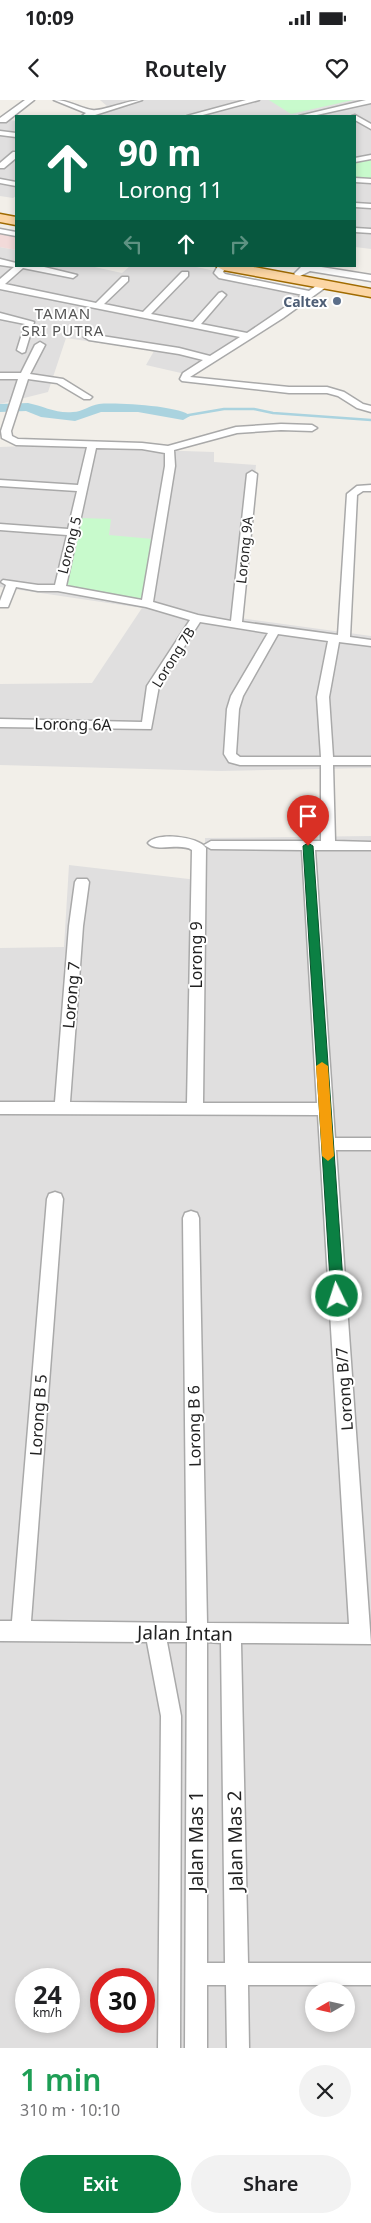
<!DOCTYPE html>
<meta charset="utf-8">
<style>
:root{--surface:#fff;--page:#f2f2f2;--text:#202124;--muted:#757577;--accent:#0b8043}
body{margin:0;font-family:"Noto Sans",sans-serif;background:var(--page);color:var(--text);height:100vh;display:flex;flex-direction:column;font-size:19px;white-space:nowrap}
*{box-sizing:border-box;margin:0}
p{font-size:16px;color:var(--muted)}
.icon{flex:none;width:28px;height:28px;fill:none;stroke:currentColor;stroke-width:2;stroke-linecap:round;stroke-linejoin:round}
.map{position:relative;height:1948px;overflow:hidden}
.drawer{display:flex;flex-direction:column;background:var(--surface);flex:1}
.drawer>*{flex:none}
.top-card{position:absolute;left:15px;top:15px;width:341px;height:152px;border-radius:0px;box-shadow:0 2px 8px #0003;background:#0b6e4f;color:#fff;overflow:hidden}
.needle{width:32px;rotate:261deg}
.controls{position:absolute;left:305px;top:1882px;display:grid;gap:10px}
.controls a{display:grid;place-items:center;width:50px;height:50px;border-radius:50%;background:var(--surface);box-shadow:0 2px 8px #0003;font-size:25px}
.speed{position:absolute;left:15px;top:1868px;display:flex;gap:10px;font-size:25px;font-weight:700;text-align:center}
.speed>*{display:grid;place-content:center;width:65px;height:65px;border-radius:50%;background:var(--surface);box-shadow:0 2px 8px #0003;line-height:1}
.speed small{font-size:12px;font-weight:400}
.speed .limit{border:8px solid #d22;background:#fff;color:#111}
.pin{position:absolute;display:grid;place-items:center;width:42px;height:42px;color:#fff;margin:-51px -21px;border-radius:50% 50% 50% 0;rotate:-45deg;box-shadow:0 0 5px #0007}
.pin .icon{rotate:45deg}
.me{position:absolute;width:55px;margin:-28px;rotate:356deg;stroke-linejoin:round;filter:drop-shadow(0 0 4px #0008)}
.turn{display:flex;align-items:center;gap:18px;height:105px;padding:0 20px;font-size:22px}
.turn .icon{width:65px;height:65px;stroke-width:2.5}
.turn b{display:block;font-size:35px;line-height:42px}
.lanes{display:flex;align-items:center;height:48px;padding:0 20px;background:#0003;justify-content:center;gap:25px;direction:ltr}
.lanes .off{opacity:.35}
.round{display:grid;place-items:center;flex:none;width:52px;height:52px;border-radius:26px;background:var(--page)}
.headline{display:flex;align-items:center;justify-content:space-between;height:85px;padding:0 20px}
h1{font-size:30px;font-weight:600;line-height:38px;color:#1e9e55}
.primary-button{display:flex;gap:10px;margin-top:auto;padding:10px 20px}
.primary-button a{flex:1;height:58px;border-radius:30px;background:var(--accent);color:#fff;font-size:20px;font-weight:600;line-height:58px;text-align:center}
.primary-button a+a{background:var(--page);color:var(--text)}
.status{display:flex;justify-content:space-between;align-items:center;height:35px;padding:0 25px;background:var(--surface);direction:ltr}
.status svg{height:14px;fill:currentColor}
header{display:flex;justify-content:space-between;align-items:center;height:65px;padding:0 20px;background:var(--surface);font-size:22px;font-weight:600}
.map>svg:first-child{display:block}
.residential{fill:#e0dfdf;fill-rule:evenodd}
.commercial{fill:#f2dad9}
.park{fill:#c8facc}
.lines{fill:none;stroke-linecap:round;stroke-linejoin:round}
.stream{stroke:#aad3df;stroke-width:2.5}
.river{fill:#aad3df;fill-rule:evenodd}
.minor-casing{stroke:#a9a9a9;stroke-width:3}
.primary-casing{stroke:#a06b00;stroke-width:3}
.minor{fill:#fff;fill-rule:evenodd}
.primary{fill:#fcd6a4;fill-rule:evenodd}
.route{fill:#0b8043;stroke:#07532c}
.slow{fill:#f59e0b}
.service-dot{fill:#5c6f8a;stroke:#fff;stroke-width:2}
.labels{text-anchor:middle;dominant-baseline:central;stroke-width:4;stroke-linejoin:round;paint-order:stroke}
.far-service-label{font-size:14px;font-weight:bold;fill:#4e5e75;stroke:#fff;text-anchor:end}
.far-street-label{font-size:14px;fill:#222;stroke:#fff}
.far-neighbourhood-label{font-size:15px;letter-spacing:1px;fill:#555;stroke:#fff}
.street-label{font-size:16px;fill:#222;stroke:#fff}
.near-street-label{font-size:19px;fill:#222;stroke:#fff}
</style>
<div class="status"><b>10:09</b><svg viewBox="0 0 49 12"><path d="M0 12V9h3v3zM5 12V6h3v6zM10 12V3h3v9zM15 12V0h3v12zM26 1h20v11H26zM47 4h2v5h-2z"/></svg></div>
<header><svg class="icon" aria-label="back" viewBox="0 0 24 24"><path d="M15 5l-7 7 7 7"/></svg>Routely<svg class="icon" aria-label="heart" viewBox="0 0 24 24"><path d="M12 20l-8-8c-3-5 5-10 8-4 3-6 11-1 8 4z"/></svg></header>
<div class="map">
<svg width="371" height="1948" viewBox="0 0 371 1948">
<rect width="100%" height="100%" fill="#f2efe9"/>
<path class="residential" d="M100,0H371V149L355,147V16H79L107,6Z
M0,18L16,21V96L13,98L0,96Z
M0,147L16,150V166H90L122,173L130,166H191L321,192L194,276L146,265L154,251L66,238L48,292L0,304Z
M27,346L214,352V362L256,365L240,518L371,536V668L221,671L0,665V584L92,583L142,508L0,487V347Z
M371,736V1948H0V848L64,847L69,765L206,781L205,738ZM26,1879H69V1921H26ZM101,1879H144V1921H101ZM314,1891H346V1924H314Z"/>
<path class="commercial" d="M0,128L16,132V150L0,147Z"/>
<path class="park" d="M269,0H353L291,14Z
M371,59V79L355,78V63Z
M81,418L111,419L109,435L153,439L145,501L67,488Z"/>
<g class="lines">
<path class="stream" d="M183,316L224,309H254L273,313L371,320"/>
<path class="river" d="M28,303C43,306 57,314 73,312C82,312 90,305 99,304C114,302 183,306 190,316L183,320L138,312H101L75,321L41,317L26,311L0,312V304Z"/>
<defs>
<path id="minor" d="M25,0H34L6,22H0V18Z
M54,0C69,0 79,8 92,10C102,12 127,0 142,0L92,16H82L86,13Z
M246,0H259L199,16H187Z
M366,0H371V3L312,16H299Z
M355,15L371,24V29L355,20V16H352Z
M0,31L16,33V37L0,35Z
M13,52H16V58L4,68H0V63Z
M371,55V59L355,62V58Z
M355,78L371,79V83L355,82Z
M0,79L16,82V86L0,83Z
M355,103L371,104V108L355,107Z
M355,128L371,129V133L355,132Z
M0,129L16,132V136L0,133Z
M0,159L16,163V166H40L77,175L73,178L23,168L5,184L96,203L122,177H128V181L104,204L143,212L182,172H188V176L151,214L193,222L219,193L222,192L226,195L201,224L247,233L303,195L219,178L214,173L218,166H226L223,172L225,174L309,191L320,183H326V187L283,218L190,277L289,287H327L344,292L363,304L371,306V312L357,308L338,296L327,293H289L182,281L180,279L183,273L203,260L179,254L89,240L84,237L89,234L179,248L210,256L240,237L0,189V179L14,167L0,165Z
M315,166L371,175V181L310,171L298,177L294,174L301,167Z
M0,213L34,222L25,252L22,253L17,250L25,224L0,219Z
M40,242L45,245L30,274L63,279L92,297L90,299H84L57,283L28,279L11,331L12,336L18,339L142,343L168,346L236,327L281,324L312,325L317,328L312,331L281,330L237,333L174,350L175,366L153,502L198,515L231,521L247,374L252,371L257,374L242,522L338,535L347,394L357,386L371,385V391H363L357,395L350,537L371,540V546L339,542L329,597L333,657H371V665H333L335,741L371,742V750H315L335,1038H371V1050H336L371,1544L241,1543L248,1863H371V1885H248L249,1948H227L226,1885H207V1948H185L187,1542H167L181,1616L180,1948H158L161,1616L147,1542L0,1541V1521H12L47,1099L49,1094L55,1092L61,1094L63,1099L31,1521L187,1523L183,1118L185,1113L191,1111L197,1113L199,1118L207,1523L349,1524L318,1015L0,1014V1002H55L69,826L75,782L77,779H87L89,782L83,826L70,1002L187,1003L192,750C180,742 156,753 148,743C156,732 198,736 206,748L203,1003H317L302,750L211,749L204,745L211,741H321V665H240L229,662L224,654L227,609L231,596L268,533L200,522L159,586L151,629L0,627V619L142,622L147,586L190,520L146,507L58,491H38L16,487L8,507H0V501L6,485L1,482L3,480L38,485H55L67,435L0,430V424L68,429L77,391L0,386V380L78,385L87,347L16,345L2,338L1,331L18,279H0V273H21L35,245ZM96,348L142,349L165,353V366L142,500L66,486ZM278,534L328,541L317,597L321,657H240L236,654L239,609L243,596ZM207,1542L221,1543L225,1863H207Z"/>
<path id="primary" d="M0,114L16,117V125L0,122Z
M216,166H248L371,189V197L223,170Z"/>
</defs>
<use href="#minor" class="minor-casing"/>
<use href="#primary" class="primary-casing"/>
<use href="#minor" class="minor"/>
<use href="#primary" class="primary"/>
</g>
<path class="route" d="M308,743L313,746L344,1196L342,1200L337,1201L333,1200L331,1196L303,746Z"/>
<path class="slow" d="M322,962L328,966L334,1056L328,1061L322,1056L316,966Z"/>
<circle class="service-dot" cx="337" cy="201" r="5"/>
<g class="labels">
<g class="far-service-label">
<text x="327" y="201">Caltex</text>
</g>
<g class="far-street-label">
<text transform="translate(69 445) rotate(-76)">Lorong 5</text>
<text transform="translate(244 450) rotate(-84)">Lorong 9A</text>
<text transform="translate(173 557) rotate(-58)">Lorong 7B</text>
</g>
<g class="far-neighbourhood-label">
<text x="63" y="213">TAMAN<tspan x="63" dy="17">SRI PUTRA</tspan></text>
</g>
<g class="street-label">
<text transform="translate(73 624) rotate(1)">Lorong 6A</text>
<text transform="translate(196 855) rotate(-90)">Lorong 9</text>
<text transform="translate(71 895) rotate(-85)">Lorong 7</text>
<text transform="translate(344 1289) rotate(-94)">Lorong B/7</text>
<text transform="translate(38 1315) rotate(-86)">Lorong B 5</text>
<text transform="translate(194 1326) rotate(-91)">Lorong B 6</text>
</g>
<g class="near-street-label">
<text transform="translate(185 1533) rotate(1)">Jalan Intan</text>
<text transform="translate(196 1741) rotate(-90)">Jalan Mas 1</text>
<text transform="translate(235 1741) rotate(-91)">Jalan Mas 2</text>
</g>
</g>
</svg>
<div class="controls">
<a><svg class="needle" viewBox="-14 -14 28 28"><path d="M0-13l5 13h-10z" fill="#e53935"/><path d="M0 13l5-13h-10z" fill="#757577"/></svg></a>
</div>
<div class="speed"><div>24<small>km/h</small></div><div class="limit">30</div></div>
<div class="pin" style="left:308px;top:746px;background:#d93025"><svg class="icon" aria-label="arrive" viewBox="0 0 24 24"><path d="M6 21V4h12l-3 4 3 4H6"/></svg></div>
<svg class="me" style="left:337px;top:1196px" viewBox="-20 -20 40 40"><circle r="17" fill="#0b8043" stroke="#fff" stroke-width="3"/><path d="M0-11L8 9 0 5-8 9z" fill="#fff"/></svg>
<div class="top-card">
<div class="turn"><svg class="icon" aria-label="ahead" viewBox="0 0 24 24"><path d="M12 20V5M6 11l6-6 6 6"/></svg><div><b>90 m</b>Lorong 11</div></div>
<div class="lanes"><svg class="icon off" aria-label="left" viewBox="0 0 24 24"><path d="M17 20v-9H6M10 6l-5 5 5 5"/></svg><svg class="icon" aria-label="ahead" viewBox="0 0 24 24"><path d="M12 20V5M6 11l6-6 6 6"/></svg><svg class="icon off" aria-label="right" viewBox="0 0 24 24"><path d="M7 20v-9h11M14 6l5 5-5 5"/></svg></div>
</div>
</div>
<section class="drawer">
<div class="headline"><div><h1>1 min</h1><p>310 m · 10:10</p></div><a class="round"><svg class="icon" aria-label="close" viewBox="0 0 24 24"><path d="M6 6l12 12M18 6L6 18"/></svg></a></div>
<div class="primary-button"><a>Exit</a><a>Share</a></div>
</section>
